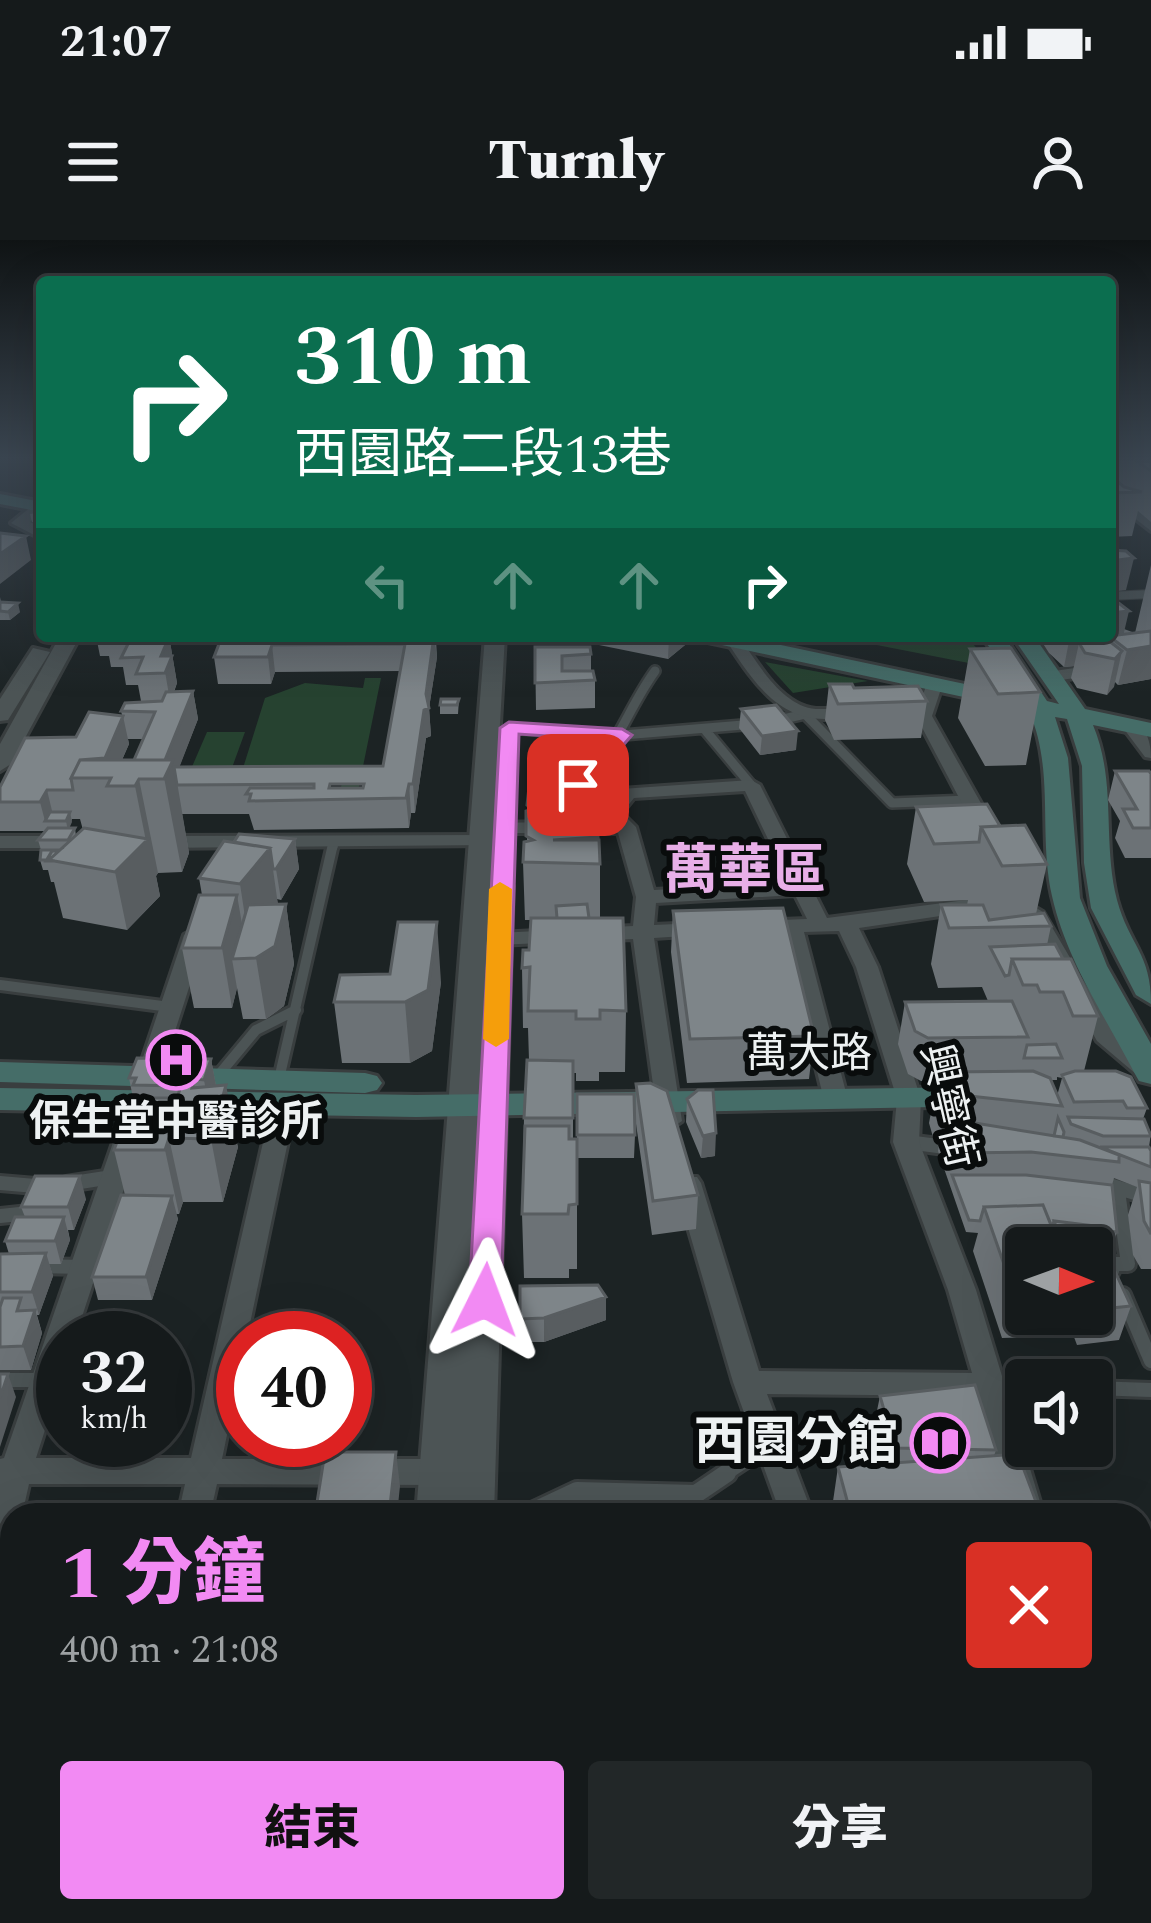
<!DOCTYPE html>
<html lang="zh-TW">
<meta charset="utf-8">
<style>
:root{--surface:#151a1b;--page:#222728;--text:#f1f3f6;--muted:#9da1a3;--line:#34383a;--accent:#f28af3}
body{margin:0;font-family:Spectral,"Noto Sans TC",serif;background:var(--page);color:var(--text);height:100vh;display:flex;flex-direction:column;font-size:45px;white-space:nowrap}
*{box-sizing:border-box;margin:0}
p{font-size:39px;color:var(--muted)}
.icon{flex:none;width:66px;height:66px;fill:none;stroke:currentColor;stroke-width:2;stroke-linecap:round;stroke-linejoin:round}
.map{position:relative;flex:1;overflow:hidden}
.sheet{position:absolute;left:0px;top:1263px;width:1152px;height:420px;display:flex;flex-direction:column;background:var(--surface);border-radius:36px 36px 0 0;box-shadow:0 12px 48px #0002,0 0 0 3px var(--line)}
.sheet>*{flex:none}
.top-card{position:absolute;left:36px;top:36px;width:1080px;height:366px;border-radius:12px;box-shadow:0 12px 48px #0002,0 0 0 3px var(--line);background:#0b6e4f;color:#fff;overflow:hidden}
.needle{width:78px;rotate:91deg}
.buttons{position:absolute;left:1005px;top:987px;display:grid;gap:24px}
.buttons a{display:grid;place-items:center;width:108px;height:108px;border-radius:12px;background:var(--surface);box-shadow:0 12px 48px #0002,0 0 0 3px var(--line);font-size:60px}
.speed{position:absolute;left:36px;top:1071px;display:flex;gap:24px;font-size:60px;font-weight:700;text-align:center}
.speed>*{display:grid;place-content:center;width:156px;height:156px;border-radius:50%;background:var(--surface);box-shadow:0 12px 48px #0002,0 0 0 3px var(--line);line-height:1}
.speed small{font-size:30px;font-weight:400}
.speed .limit{border:18px solid #d22;background:#fff;color:#111}
.pin{position:absolute;display:grid;place-items:center;width:102px;height:102px;color:#fff;margin:-51px;border-radius:24px;box-shadow:0 6px 18px #0006}
.me{position:absolute;width:132px;margin:-66px;rotate:3deg;stroke-linejoin:round;filter:drop-shadow(0 0 9px #0008)}
.turn{display:flex;align-items:center;gap:42px;height:252px;padding:0 60px;font-size:54px}
.turn .icon{width:156px;height:156px;stroke-width:2.5}
.turn b{display:block;font-size:84px;line-height:102px}
.lanes{display:flex;align-items:center;height:114px;padding:0 60px;background:#0003;justify-content:center;gap:60px;direction:ltr}
.lanes .off{opacity:.35}
.round{display:grid;place-items:center;flex:none;width:126px;height:126px;border-radius:12px;background:var(--page)}
.head{display:flex;align-items:center;justify-content:space-between;height:204px;padding:0 60px}
h1{font-size:72px;font-weight:800;line-height:90px;color:var(--accent)}
.primary-button{display:flex;gap:24px;margin-top:auto;padding:24px 60px}
.primary-button a{flex:1;height:138px;border-radius:12px;background:var(--accent);color:#111;font-size:48px;font-weight:800;line-height:138px;text-align:center}
.primary-button a+a{background:var(--page);color:var(--text)}
.status{display:flex;justify-content:space-between;align-items:center;height:84px;padding:0 60px;background:var(--surface);direction:ltr}
.status svg{height:33px;fill:currentColor}
header{display:flex;justify-content:space-between;align-items:center;height:156px;padding:0 60px;background:var(--surface);font-size:54px;font-weight:800}
.map>svg:first-child{display:block}
.green{fill:#264230}
.lines{fill:none;stroke-linecap:round;stroke-linejoin:round}
.service-far4-casing{stroke:#393e3f;stroke-width:10}
.service-far3-casing{stroke:#393e3f;stroke-width:14}
.service-far2-casing{stroke:#393e3f;stroke-width:16}
.service-far1-casing{stroke:#393e3f;stroke-width:20}
.service-casing{stroke:#393e3f;stroke-width:24}
.minor-casing{stroke:#393e3f;stroke-width:6}
.tertiary-casing{stroke:#393e3f;stroke-width:6}
.secondary-casing{stroke:#393e3f;stroke-width:6}
.service-far4{stroke:#4c5455;stroke-width:8}
.service-far3{stroke:#4c5455;stroke-width:9}
.service-far2{stroke:#4c5455;stroke-width:10}
.service-far1{stroke:#4c5455;stroke-width:14}
.service{stroke:#4c5455;stroke-width:18}
.minor{fill:#4c5455;fill-rule:evenodd}
.tertiary{fill:#4c5455;fill-rule:evenodd}
.secondary{fill:#456d68;fill-rule:evenodd}
.wall{fill:#6c7276;fill-rule:evenodd}
.shaded-wall{fill:#585d60}
.building{fill:#7e8589;stroke:#585d60;stroke-width:3;fill-rule:evenodd}
.route{fill:#f28af3;stroke:#9d5a9e;stroke-width:3}
.slow{fill:#f59e0b}
.labels{text-anchor:middle;dominant-baseline:central;stroke-width:12;stroke-linejoin:round;paint-order:stroke}
.street-label{font-size:42px;fill:#edf1f2;stroke:#090c0c}
.poi-label{font-size:42px;font-weight:bold;fill:#edf1f2;stroke:#090c0c}
.near-poi-label{font-size:51px;font-weight:bold;fill:#edf1f2;stroke:#090c0c;text-anchor:end}
.district-label{font-size:54px;font-weight:bold;fill:#e8afe8;stroke:#090c0c}
</style>
<div class="status"><b>21:07</b><svg viewBox="0 0 49 12"><path d="M0 12V9h3v3zM5 12V6h3v6zM10 12V3h3v9zM15 12V0h3v12zM26 1h20v11H26zM47 4h2v5h-2z"/></svg></div>
<header><svg class="icon" aria-label="menu" viewBox="0 0 24 24"><path d="M4 6h16M4 12h16M4 18h16"/></svg>Turnly<svg class="icon" aria-label="person" viewBox="0 0 24 24"><circle cx="12" cy="8" r="4"/><path d="M4 21q1-7 8-7t8 7"/></svg></header>
<div class="map">
<svg width="1151" height="1683" viewBox="0 0 1151 1683">
<rect width="100%" height="100%" fill="#1c2324"/>
<path class="green" d="M831,396H966L994,428Z
M765,422L868,441L793,453Z
M365,438H381L358,551H340L343,539L243,528L265,458L305,443L363,448Z
M207,492H245L229,536H188Z"/>
<g class="lines">
<defs>
<path id="service-far4" d="M1110,356L1151,354"/>
<path id="service-far3" d="M775,481L805,474L892,563L969,560
M509,488L611,496L755,484
M706,491L751,545
M576,546C616,514 626,471 655,431
M333,607L334,602"/>
<path id="service-far2" d="M0,745L170,767
M217,837L256,790L296,770
M279,839L333,604"/>
<path id="service-far1" d="M907,902L953,908
M1100,942L1151,958
M0,943L47,947
M67,944L112,937
M0,976L29,973L35,963
M37,1026L83,1027
M1112,1031L1108,1024H1128L1118,951
M1123,1055L1151,1121
M0,1140H46
M992,1145L1026,1146
M1092,1148L1151,1150
M722,1236L769,1205"/>
<path id="service" d="M526,1275L577,1251L696,1254L727,1233
M6,1298L12,1326
M27,1683L28,1671"/>
<path id="minor" d="M1110,249L1151,280V291L1110,259Z
M723,396H739C757,422 781,466 816,469C832,470 850,464 863,473C852,480 840,478 826,479C774,480 749,434 723,396Z
M1151,417V427L1054,441L1046,436L1054,431Z
M935,438L943,443L932,476L996,590L993,594H979L976,590L916,476L927,443Z
M1130,480C1147,485 1151,503 1151,518L1145,517L1121,485Z
M751,540L760,545L827,678L974,659L984,665L974,671L859,688L878,727L921,859L919,902L976,1050L1044,1275H1012L978,1156L767,1154L813,1275H781L733,1142L675,943L679,937H697L701,943L759,1131L972,1133L948,1050L893,902L897,859L856,727L839,691L804,692L848,860L836,868L824,860L783,692L758,693L747,687L758,681L807,679L795,655L656,663L654,685L699,683L710,689L699,695L654,698L682,881L670,889L658,881L633,699L498,705L487,699L498,693L633,686L636,657L618,593H503L493,587L496,583L610,581L603,573L621,549ZM745,551L789,643L654,650L636,587L622,573L634,558Z
M483,595L493,601L490,605L155,608L145,602L155,596Z
M0,596H67L77,602L67,608H0Z
M1033,666L1043,672L1114,792L1151,823V842L1143,840L1097,801L1023,672Z
M195,689L206,695L156,850L153,855H135L132,850L184,695Z
M284,855L296,863L247,1098H243V1118L222,1219H439L450,1223L455,1232L450,1241L439,1245L217,1244L210,1275H178L185,1244H29L22,1275H12V1308L0,1313V1219L4,1218L116,894L129,886L142,894L75,1098H63V1134L36,1218H191L272,863Z
M1140,1389L1151,1392V1424L1140,1421Z
M87,1671H127L124,1683H84Z
M903,1671H970L975,1683H898Z"/>
<path id="tertiary" d="M42,258V271L30,282L42,288V299L11,283Z
M60,396H80L11,524L0,531V504Z
M485,396H505L491,641H509L513,646L494,1275H416Z
M33,408L50,412L8,480L0,481V459Z
M378,1671H476L475,1683H377Z"/>
<path id="secondary" d="M0,254L42,262V272L0,264Z
M697,396H738L1021,456L982,396H1004L1047,461L1059,464L1012,396H1034L1085,469L1151,483V497L1093,485C1117,542 1102,601 1117,660C1129,705 1151,713 1151,764L1136,755L1091,668L1084,623L1082,526L1067,479L1055,477L1068,518L1080,658L1107,726L1151,804V844L1139,841L1135,834C1105,776 1066,720 1052,656C1038,594 1055,531 1029,471L708,402Z
M0,822L365,833L377,836L382,843L377,850L365,853L0,842Z
M975,847L987,850L992,858L987,866L416,877L0,870V848L416,855Z"/>
</defs>
<use href="#service-far4" class="service-far4-casing"/>
<use href="#service-far3" class="service-far3-casing"/>
<use href="#service-far2" class="service-far2-casing"/>
<use href="#service-far1" class="service-far1-casing"/>
<use href="#service" class="service-casing"/>
<use href="#minor" class="minor-casing"/>
<use href="#tertiary" class="tertiary-casing"/>
<use href="#secondary" class="secondary-casing"/>
<use href="#service-far4" class="service-far4"/>
<use href="#service-far3" class="service-far3"/>
<use href="#service-far2" class="service-far2"/>
<use href="#service-far1" class="service-far1"/>
<use href="#service" class="service"/>
<use href="#minor" class="minor"/>
<use href="#tertiary" class="tertiary"/>
<use href="#secondary" class="secondary"/>
</g>
<path class="wall" d="M1110,217H1151V282L1138,271L1132,296L1110,297Z
M42,272V285L32,282L30,274Z
M1151,325V439L1118,445L1115,442L1107,455L1077,448L1071,438L1074,426L1064,427L1049,413L1040,399V396H1038H1110L1124,389L1135,393Z
M0,357L1,362L20,372L10,380H0Z
M96,396H169L177,443L174,452L193,451L198,479L179,527L383,526L400,431L275,432L271,444H218L214,417L222,396H451L448,401L436,400L437,417L429,468L431,496L426,498L415,573H411L409,588L254,590L249,574H182L189,613L182,632L158,633L156,636L160,656L127,690L63,678L54,642H51L48,630H43L40,620L41,610L38,600L46,591H0V547L76,497L122,475L121,471L162,461H141L138,445H126L123,427H111L109,416H100ZM128,499H143L134,520H122L129,504ZM330,544H364L363,548H329ZM72,579H80L83,590L76,596L75,588H69Z
M599,396H686L685,405L668,419L599,405Z
M535,407L591,414V431L595,440V468L536,470Z
M970,409L1040,452L1026,525L985,526L958,478Z
M829,444L927,461L921,498L834,500L825,480Z
M459,459L458,474H440V465Z
M741,469L796,510L760,515L739,488Z
M1115,531L1151,534V618H1125L1115,598L1120,581L1108,560Z
M527,565L596,569L600,624V678L626,771L625,832H599V841H576V833H573V899H577V854L635,895L634,918H577V1029H569V1038H524L522,974L524,878L529,820L528,788H523L522,728L529,710L530,680H525L523,622L527,601Z
M916,567L1000,586L1047,624L1036,674L1051,686L1047,705L1098,776L1084,831L1147,868L1143,879L1151,893L1149,907L1151,911V1029H1141L1133,1015L1128,975L1137,947L1114,938L1112,945L1117,992L1114,1003L1102,1002L1131,1066L1119,1100L1077,1105L1068,1081L1064,1096L1002,1098L973,1011L978,993L966,992L938,911L940,897H933L929,883L937,841H921L908,834L898,804L905,762L988,761L982,747L938,748L931,724L941,665H967L968,660L924,662L907,624ZM1057,837L1062,838L1057,856L1051,840H1057ZM1026,1008H1092V1074H1026Z
M295,599L299,629L281,660L277,659L278,665L286,664L294,724L284,766L266,779H243L237,748L232,768H194L182,708L202,655L199,638L234,602Z
M673,671L814,796L809,839L687,843L671,712Z
M390,734L441,742L432,811L410,823H342L334,762Z
M211,819L216,846L238,907L223,962H183L179,974H176L178,979L152,1060H98L92,1037L125,955L114,910L133,858L129,838Z
M636,844L698,955L696,989L652,995L635,877Z
M687,859L715,916L701,918L686,882Z
M86,959L74,990H68L70,1000L61,1024H49L53,1036L39,1075H37L42,1093L31,1130H0V1014H9L5,1001L25,977L21,967Z
M520,1046L606,1057V1080L544,1102H521Z
M880,1156L996,1210L994,1216L1041,1275H831L838,1227L883,1224L873,1190Z"/>
<path class="shaded-wall" d="M26,296L31,320L0,344V314Z
M1134,318L1126,350L1110,352V321Z
M18,363L20,372L10,380L8,372Z
M1129,371L1121,405L1109,396L1104,417L1079,403L1074,426L1064,427L1070,396H1110V373Z
M159,396H169L177,443L170,461Z
M434,396L437,417L429,468L431,496L426,498L415,573L413,544Z
M669,396H686L685,405L668,419Z
M272,405L275,432L271,444L268,417Z
M1151,406V439L1118,445L1127,410Z
M1122,411L1114,447L1107,455L1115,419Z
M193,451L198,479L176,536L189,613L182,632L162,527Z
M123,476L129,504L112,542L111,538H109L105,518Z
M798,491L796,510L760,515L762,496Z
M139,539L158,633L156,636L160,656L127,690L115,632L146,601L135,546Z
M409,544L411,573L409,588L406,558Z
M47,550L54,579L45,581L40,562Z
M70,572L72,582L68,591L66,581Z
M295,599L299,629L281,660L276,629Z
M270,608L278,665L249,703L240,644Z
M237,655L247,713L232,719L237,748L232,768L222,708Z
M286,664L294,724L284,766L266,779L256,718Z
M437,682L441,742L432,811L410,823L405,762Z
M211,819L220,867L226,845L238,907L223,962L211,899L213,889L204,840Z
M716,893L715,916L701,918L703,896Z
M169,898L183,962L179,974L165,910Z
M80,936L86,959L74,990L68,967Z
M172,956L178,979L152,1060L146,1037Z
M64,977L70,1000L61,1024L55,1001Z
M46,1013L53,1036L39,1075L32,1052Z
M606,1057V1080L544,1102V1078Z
M35,1070L42,1093L31,1130L23,1106Z
M8,1134L16,1157L0,1207V1158Z
M396,1212L400,1246L397,1275H389Z
M338,1671H347L346,1683H336Z"/>
<path class="building" d="M1151,221V231L1138,222Z
M1110,235L1124,247L1142,252L1110,253Z
M0,293L26,296L0,314Z
M1110,310L1126,311L1134,318L1110,321Z
M1116,361L1129,371L1110,373V362Z
M0,362L18,363L8,372L0,371Z
M1151,391V406L1127,410L1109,396Z
M108,396L169,397L161,416H172L165,433L136,434L143,417L121,418L130,400H106Z
M222,396H434L426,454L429,468L424,470L413,544H409L406,558L249,561L251,554H246L250,548H314V544L177,545L174,527L383,526L405,404L272,405L268,417H214ZM330,544H364L363,548H329Z
M1104,397L1122,411L1115,419L1085,413L1079,403Z
M535,407H590L591,414L562,416V431H593L595,440L535,443Z
M1011,408L1040,452L998,454L970,409Z
M829,444H852L854,448L918,446L927,461L838,464Z
M193,451L165,520H134L155,472L121,471L125,463L162,461L166,452Z
M441,459H459L457,465H440Z
M776,465L798,491L762,496L741,469Z
M89,472L123,476L105,518L80,520L71,538L73,550H47L40,562H0V547L25,498L76,497Z
M80,520H173L164,539H139L135,546H107L111,538H71Z
M1115,531H1149L1151,534V588H1133L1123,569H1137Z
M530,538L594,539L595,565L586,569H596L598,597L553,600H599L600,624L523,622L524,602L533,600L526,596V571L532,569L527,565Z
M987,564L1000,586L981,587L979,602L934,604L916,567Z
M50,572H70L66,581H45Z
M1025,585L1047,624L1002,626L981,587Z
M48,588H75L68,600H38Z
M84,588L148,599L115,632L49,620Z
M239,594L295,599L276,629H273L270,608L234,602Z
M224,601L270,608L240,644L199,638Z
M41,610H60L52,611L47,620H40Z
M60,610L49,620L55,621H46L52,611Z
M199,655H237L222,708H182Z
M286,664L275,706L256,718L232,719L248,665Z
M587,664L589,678H557L556,666Z
M941,665H983L989,680L1044,673L1051,686L949,688Z
M783,668L814,796L690,799L673,671Z
M531,678H623L626,771L600,770V779H576V771H528L530,727L522,728L523,710H529Z
M398,682H437L428,750L405,762H334L340,735L390,734Z
M1055,704L1063,719H1012L1009,735L1005,736L990,707Z
M1012,719H1071L1098,776H1073L1063,752H1040L1037,745H1023Z
M1012,761L1028,797L928,798L915,791L905,762Z
M1056,804L1062,818H1024L1027,805Z
M137,818L211,819L204,840L195,839L192,848L226,845L211,899L169,898L165,910H114L133,858H177L181,846L133,845L136,838H129Z
M527,820L573,821V878H524Z
M1033,831L1050,838L1062,866L942,853L938,839L948,832Z
M1075,831H1116L1131,837L1147,868H1127L1123,861L1074,862L1062,835Z
M650,843L667,851L698,955L653,961L636,844Z
M698,850H713L716,893L703,896L687,859Z
M577,854H634L635,895H577Z
M1068,877L1144,879L1151,896H1103L1071,884Z
M944,878L1080,900L1119,915V922L1031,912L957,913Z
M1058,878L1064,892L1063,897L1054,896Z
M525,886H569V899H577V964L569,965L568,974H522Z
M1100,907H1149L1151,911V927Z
M952,935H1026L1112,945L1117,992L1096,990L1094,986L1054,981L1052,987L1043,965L984,967L980,981L969,980Z
M35,936H80L68,967H21Z
M1139,941L1151,943V994L1144,981Z
M121,955L172,956L146,1037H92Z
M1043,965L1060,1008H1026V1053H1014L984,967Z
M15,977H64L55,1001H5Z
M1054,981L1094,986L1131,1066L1092,1070V1008H1064Z
M46,1013L32,1052H0V1014Z
M598,1045L606,1057L544,1078L520,1079V1046Z
M3,1058H21L17,1071L35,1070L23,1106L0,1107V1067Z
M0,1134H8L0,1158Z
M975,1145L996,1210L895,1208L880,1156Z
M325,1212H396L389,1275H315Z
M1018,1214L1041,1275H851L838,1227Z
M251,1671H338L336,1683H250Z
M479,1671H567V1683H479Z"/>
<linearGradient id="sky" x2="0" y2="1"><stop stop-color="#0f1314"/><stop offset="0.48" stop-color="#3a4550"/><stop offset="1" stop-color="#3a4550" stop-opacity="0"/></linearGradient>
<rect width="1151" height="453" fill="url(#sky)"/>
<path class="route" d="M509,482L622,489L632,495L585,549L578,551L568,545L607,500L519,494L501,1060L496,1069H473L469,1060L500,488Z"/>
<path class="slow" d="M500,642L512,649L509,799L496,807L483,799L489,649Z"/>
<defs>
<symbol id="hospital-ring" viewBox="-11 -11 22 22"><circle r="9.5" fill="#090c0c" stroke="#f28af3" stroke-width="1.5"/><path d="M-5-5h3v3.5h4V-5h3V5h-3V1.5h-4V5h-3Z" fill="#f28af3"/></symbol>
<symbol id="library-ring" viewBox="-11 -11 22 22"><circle r="9.5" fill="#090c0c" stroke="#f28af3" stroke-width="1.5"/><path d="M-6-4Q-3-5.5-.7-3.5V5Q-3 3-6 4ZM6-4Q3-5.5 .7-3.5V5Q3 3 6 4Z" fill="#f28af3"/></symbol>
</defs>
<g fill-rule="evenodd">
<use href="#hospital-ring" x="143" y="787" width="66" height="66"/>
<use href="#library-ring" x="907" y="1170" width="66" height="66"/>
</g>
<g class="labels">
<g class="street-label">
<text x="809" y="814">萬大路</text>
<text transform="translate(948 866) rotate(77)">興寧街</text>
</g>
<g class="poi-label">
<text x="176" y="882">保生堂中醫診所</text>
</g>
<g class="near-poi-label">
<text x="898" y="1203">西園分館</text>
</g>
<g class="district-label">
<text x="745" y="632">萬華區</text>
</g>
</g>
</svg>
<div class="buttons">
<a><svg class="needle" viewBox="-14 -14 28 28"><path d="M0-13l5 13h-10z" fill="#e53935"/><path d="M0 13l5-13h-10z" fill="#9da1a3"/></svg></a>
<a><svg class="icon" aria-label="sound" viewBox="0 0 24 24"><path d="M4 9h4l5-4v14l-5-4H4zM17 9q2 3 0 6"/></svg></a>
</div>
<div class="speed"><div>32<small>km/h</small></div><div class="limit">40</div></div>
<div class="pin" style="left:578px;top:545px;background:#d93025"><svg class="icon" aria-label="arrive" viewBox="0 0 24 24"><path d="M6 21V4h12l-3 4 3 4H6"/></svg></div>
<svg class="me" style="left:485px;top:1060px" viewBox="-20 -20 40 40"><path d="M0-17L14 15 0 8-14 15z" fill="#f28af3" stroke="#fff" stroke-width="4"/></svg>
<div class="top-card">
<div class="turn"><svg class="icon" aria-label="right" viewBox="0 0 24 24"><path d="M7 20v-9h11M14 6l5 5-5 5"/></svg><div><b>310 m</b>西園路二段13巷</div></div>
<div class="lanes"><svg class="icon off" aria-label="left" viewBox="0 0 24 24"><path d="M17 20v-9H6M10 6l-5 5 5 5"/></svg><svg class="icon off" aria-label="ahead" viewBox="0 0 24 24"><path d="M12 20V5M6 11l6-6 6 6"/></svg><svg class="icon off" aria-label="ahead" viewBox="0 0 24 24"><path d="M12 20V5M6 11l6-6 6 6"/></svg><svg class="icon" aria-label="right" viewBox="0 0 24 24"><path d="M7 20v-9h11M14 6l5 5-5 5"/></svg></div>
</div>
<section class="sheet">
<div class="head"><div><h1>1 分鐘</h1><p>400 m · 21:08</p></div><a class="round" style="background:#d93025;color:#fff"><svg class="icon" aria-label="close" viewBox="0 0 24 24"><path d="M6 6l12 12M18 6L6 18"/></svg></a></div>
<div class="primary-button"><a>結束</a><a>分享</a></div>
</section>
</div>
